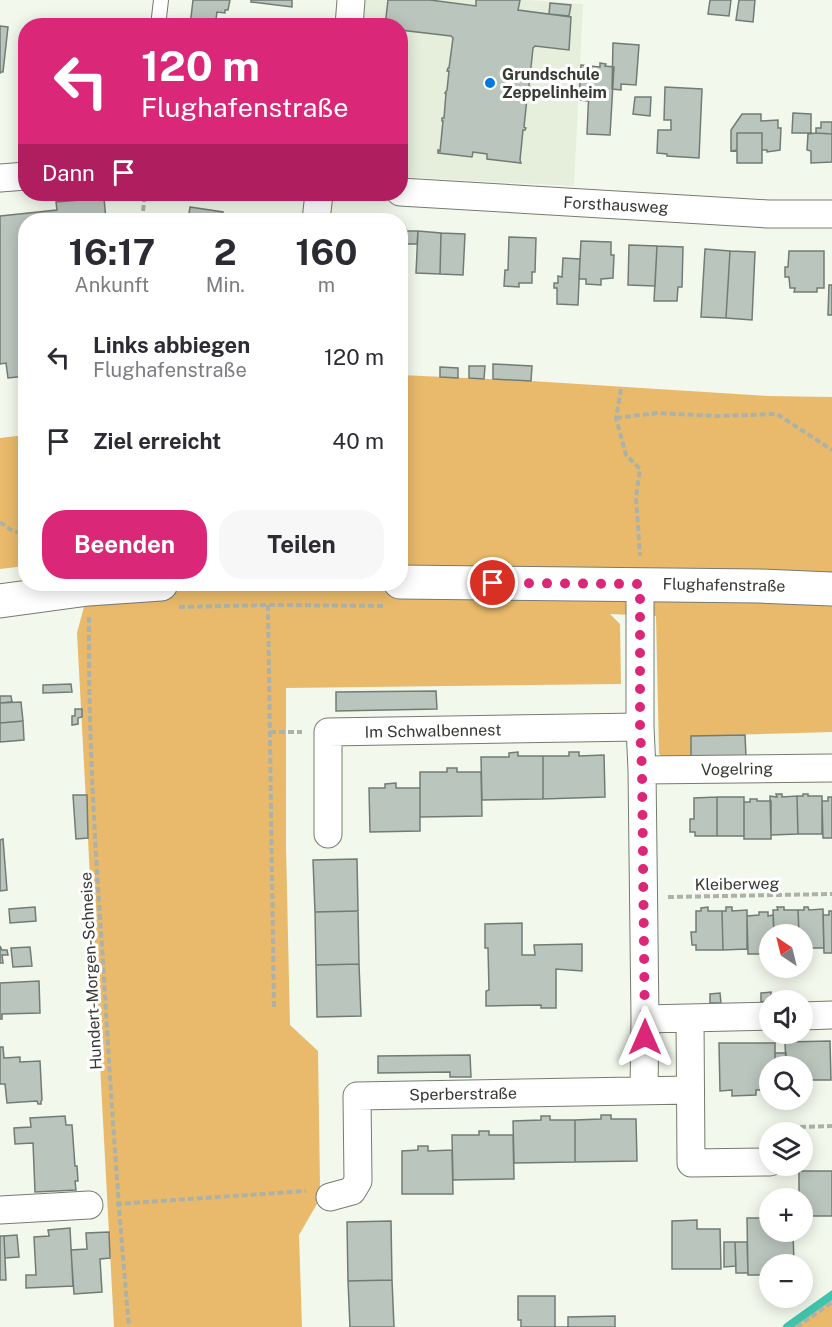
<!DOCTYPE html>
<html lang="de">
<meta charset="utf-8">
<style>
:root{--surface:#fff;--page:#f7f7f7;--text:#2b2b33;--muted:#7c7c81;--accent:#db2777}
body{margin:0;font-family:"Public Sans",sans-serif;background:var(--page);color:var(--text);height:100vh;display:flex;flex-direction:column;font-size:22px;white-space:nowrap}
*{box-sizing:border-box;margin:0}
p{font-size:20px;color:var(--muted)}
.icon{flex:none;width:33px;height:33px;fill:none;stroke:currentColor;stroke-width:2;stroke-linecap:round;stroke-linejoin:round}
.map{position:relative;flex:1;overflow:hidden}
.side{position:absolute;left:18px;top:213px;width:390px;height:378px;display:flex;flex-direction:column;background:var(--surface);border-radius:24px;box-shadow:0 3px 15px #0003}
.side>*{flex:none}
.hud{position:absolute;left:18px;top:18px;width:390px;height:183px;border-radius:24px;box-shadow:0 3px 15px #0003;background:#db2777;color:#fff;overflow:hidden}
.needle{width:39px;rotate:325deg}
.tools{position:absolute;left:759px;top:924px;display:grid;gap:12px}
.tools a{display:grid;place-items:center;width:54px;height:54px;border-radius:50%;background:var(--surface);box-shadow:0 3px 15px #0003;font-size:30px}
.pin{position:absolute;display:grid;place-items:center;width:51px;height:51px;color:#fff;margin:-26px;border:3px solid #fff;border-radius:50%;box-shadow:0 2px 6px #0007}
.me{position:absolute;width:66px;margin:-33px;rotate:0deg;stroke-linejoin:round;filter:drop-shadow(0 0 4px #0008)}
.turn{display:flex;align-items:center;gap:21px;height:126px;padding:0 24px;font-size:27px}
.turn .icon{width:78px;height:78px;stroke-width:2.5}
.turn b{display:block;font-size:42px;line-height:51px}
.then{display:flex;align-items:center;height:57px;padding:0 24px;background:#0003;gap:12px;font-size:22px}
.eta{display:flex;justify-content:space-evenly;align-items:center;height:102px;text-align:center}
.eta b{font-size:36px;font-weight:700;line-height:42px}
.primary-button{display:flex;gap:12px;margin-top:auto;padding:12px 24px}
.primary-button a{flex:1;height:69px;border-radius:24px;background:var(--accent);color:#fff;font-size:24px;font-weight:700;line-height:69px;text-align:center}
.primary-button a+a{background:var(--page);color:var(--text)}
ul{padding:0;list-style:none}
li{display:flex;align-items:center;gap:18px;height:84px;padding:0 24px}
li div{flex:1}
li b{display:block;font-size:22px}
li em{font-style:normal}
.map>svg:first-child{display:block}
.built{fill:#e5efdc}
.green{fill:#e9ba6b}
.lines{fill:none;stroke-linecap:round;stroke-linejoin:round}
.stream{stroke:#40c4ad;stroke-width:8}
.building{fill:#bac5bd;stroke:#727c74;stroke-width:1.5}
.service-casing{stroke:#767b71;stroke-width:16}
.minor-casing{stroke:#767b71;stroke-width:29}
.tertiary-casing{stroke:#767b71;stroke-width:35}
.path{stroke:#adb2a8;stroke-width:4;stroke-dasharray:6 3;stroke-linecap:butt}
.service{stroke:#fff;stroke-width:14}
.minor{stroke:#fff;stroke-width:27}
.tertiary{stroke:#fff;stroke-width:33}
.route{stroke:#db2777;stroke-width:10;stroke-dasharray:0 18}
.poi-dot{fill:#0179e0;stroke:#fff;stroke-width:2}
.labels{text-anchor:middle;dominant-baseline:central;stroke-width:6;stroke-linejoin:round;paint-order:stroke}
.poi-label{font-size:16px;font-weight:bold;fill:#373934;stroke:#fff;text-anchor:start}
.street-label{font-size:16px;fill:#373934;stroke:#fff}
</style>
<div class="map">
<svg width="832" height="1327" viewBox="0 0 832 1327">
<rect width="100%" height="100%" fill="#f2f8ec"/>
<path class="built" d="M364,0H528L583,4L574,186L401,177L400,26H361Z"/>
<path class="green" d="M401,375L531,381L768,396L832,397V732L691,736V758H664L659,754L656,616L610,614L620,624L621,684L286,688V847L290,1025L318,1051L320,1187L318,1202L299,1235L302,1327H114L77,633L90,584H400Z
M25,435V566L0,569V438Z
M832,1290V1327H788Z"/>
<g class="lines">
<path class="stream" d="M787,1327L832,1295"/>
</g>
<path class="building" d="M193,0H230L228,10H225V13L217,12L215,26H190Z
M251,0H292V7L251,2Z
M388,0H430L476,6V0H520L518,10L571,17L569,50L535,46L533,48L529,86L531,87L530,89H528L524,127L526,128L525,130H523L520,160L521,163L487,159V154L473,152L472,157L438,153V150L440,151L443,121H442V118H444L446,93H445L447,90L449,71H447L448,68H449L453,38L451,36L400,30V26H385Z
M710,0H731L729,16L708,14Z
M739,0H755L753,22L736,20Z
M550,3L571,5L569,16L549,14Z
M0,26L8,27L3,72H0V74Z
M613,43L639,45L636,85L621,84V90L612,89Z
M600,63L606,64L605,66L614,67L610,135L587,134L590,66L600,67Z
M581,65L590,66L589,101L579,100Z
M665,87L702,89L699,158L667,156V154L657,153L658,130H671V120H664Z
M635,97H651L650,116L633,114Z
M793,113L811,114V133H792Z
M742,114H761V121L778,120V128H781L780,150L767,152V150H762V133H737V150L731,151V130Z
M821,122H832V134L816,133V128H821Z
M737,133H762V163H737Z
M816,133L832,134V162L811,163V151L807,150L808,134Z
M104,198L106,220H26V376L8,378L6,363L0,364V216L57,210L56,202Z
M190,207L223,212L222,219L228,220H188Z
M400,229H406L405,251H400Z
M406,231H418L417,244H405Z
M418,231L441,233L440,274L416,273Z
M441,233L465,234L463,275L440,274Z
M509,237L536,238L535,272H532V283H519V287L504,286L505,270H508Z
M581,241L611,242V255H614L613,278L601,279V285L586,284V279H579Z
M629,245L657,246L655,286L628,285Z
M657,246L683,247L682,287H678L677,301H654Z
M705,249L730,251L726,318L701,317Z
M730,251L755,252L752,320L726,318Z
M789,251H824V288H817V292H794L795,288H790L789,277H785V267H788Z
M563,258L580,259L578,305L557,304V288H554V283H558V276L562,277Z
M829,285H832V315H828Z
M493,364L532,366L531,381L493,379Z
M469,366H485L484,379L469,378Z
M440,367L458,368V378L440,377Z
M71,684L72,692L43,693V685Z
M436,691L437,709L336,711V692Z
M0,696H11L12,702L0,703Z
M21,702L23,721L0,723V703Z
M75,709H82V717L78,718V724L72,725V716H75Z
M23,721L24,740L0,742V723Z
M745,735L746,757L691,758V736Z
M518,752V756H543V799L482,800L481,757H509V753Z
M569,752H579V756L604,755L605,797L543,799V756H569Z
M447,768H457V772H481L482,816L420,817V772H447Z
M396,783V788H420V831L370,832L369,788H385V784Z
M776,794H782V797L797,796L798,834L771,835L770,796L777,797Z
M803,794H808V796H822V834H798L797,796H803Z
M73,795H87L88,838L76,839Z
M717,797H744V836H717Z
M717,797V836H695V832H690V819H694V798Z
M828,797H832V838H823L822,801H828Z
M750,799H757V801H771V839H744V802H750Z
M3,839L7,890L0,891V840Z
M357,859L358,911L315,912L313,860Z
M35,907L36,921L10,923L9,909Z
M708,907V911H722L723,950H696V945H692L691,932H696V911H701V908Z
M726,907H732V911L747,910V949L723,950L722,911H726Z
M777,907H784V910H798L799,934H774L773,910H778Z
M804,907H808L809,910L823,909L824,948H802V934H799L798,910H804Z
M358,911L359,964L316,965L315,912Z
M829,911H832V953H824L823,915H829Z
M759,912H768V916L773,915L774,934H770V954H748L747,916L759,915Z
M522,923V955H535L534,945L582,944V971L556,969V1008H541V1005L486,1006V991L489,990L488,948H485V924Z
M0,946L2,950H7L8,955H2L3,963H0Z
M30,947L32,966L13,967L11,948Z
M359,964L361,1016L317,1017L316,965Z
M39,981L40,1013L2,1014V1019H0V983Z
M771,992V1000L761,1002V993Z
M720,993L721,1003H710V994Z
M796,993V1000H786V994Z
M830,1041L831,1080H802V1066H786L785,1042Z
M719,1043H775V1066H770V1090H756V1095L732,1096V1090L720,1091Z
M0,1047H3L4,1058L20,1057V1062L40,1061L42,1100L41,1101V1104H38L37,1101L7,1103L5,1084H0Z
M775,1053H786V1066H775Z
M470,1055L471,1077H450V1072L378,1073V1056Z
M601,1115H611V1119H636L637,1161L575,1162V1120L601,1119Z
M65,1116L66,1125H72L75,1166H77L78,1181H75L76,1190L35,1192L33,1143L15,1144L14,1128L31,1127L30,1118Z
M541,1116H550V1120H575V1162L514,1163L513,1121L541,1120Z
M479,1131H489V1135H513L514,1179L453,1180L452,1135H479Z
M418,1146H428V1151L452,1150L453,1194H402V1151L418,1150Z
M799,1171H832V1216H802V1198H799Z
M747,1218H769L770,1232H793L794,1264H770V1275H748Z
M697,1220V1229H720L721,1269H672V1221Z
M391,1221L392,1280L348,1281L347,1222Z
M70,1228L73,1286L26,1288V1275H36L34,1237L49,1236L48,1230Z
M109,1232L110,1258L100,1259L102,1292L74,1294L71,1250L87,1249L86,1233Z
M17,1235L19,1257L5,1258L4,1236Z
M0,1236H4L6,1280H0Z
M724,1242H735L736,1266L724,1267Z
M735,1242H747L748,1273H736Z
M392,1280L394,1327H350L348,1281Z
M518,1296H555V1327H568V1317L615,1316V1327H521V1320H518Z"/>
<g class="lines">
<defs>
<path id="service" d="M158,26L161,0"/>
<path id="minor" d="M349,26L351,0
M0,178L26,176
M400,192L768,214H832
M316,220L319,194
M640,584V727L642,770L645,1019L644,1091
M642,770L832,768
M328,834V732L640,727
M802,1016L832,1015
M690,1018L691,1163L770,1162
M645,1019L770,1016
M330,1197L352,1191L358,1181L357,1096L690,1090
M0,1210L89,1205"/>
<path id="tertiary" d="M400,582L759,586L832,589
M0,601L88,589L161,584"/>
</defs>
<use href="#service" class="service-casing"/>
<use href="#minor" class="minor-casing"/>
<use href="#tertiary" class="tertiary-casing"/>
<path class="path" d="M142,220L145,194
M621,389L616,418L626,455L640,469L636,497L640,556
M616,418L657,413L717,416L777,414L832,450
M0,522L11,530L26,535
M268,605L274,1008
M179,607L268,605L385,606
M89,617C88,732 95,847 103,961C110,1083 118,1205 129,1327
M270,732H302
M668,897L832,894
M796,1132V1127L832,1126
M116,1204L306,1191
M797,1327L832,1302"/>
<use href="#service" class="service"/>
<use href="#minor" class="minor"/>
<use href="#tertiary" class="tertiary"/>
</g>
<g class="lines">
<path class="route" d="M493,583L640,584V727L642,770L645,1037"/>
</g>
<circle class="poi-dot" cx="490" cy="83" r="6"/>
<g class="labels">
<g class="poi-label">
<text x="502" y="74">Grundschule<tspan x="502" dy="18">Zeppelinheim</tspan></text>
</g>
<g class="street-label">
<text transform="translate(616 205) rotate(3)">Forsthausweg</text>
<text transform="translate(724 585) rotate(1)">Flughafenstraße</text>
<text transform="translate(433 731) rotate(-1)">Im Schwalbennest</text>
<text transform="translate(737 769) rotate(-1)">Vogelring</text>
<text transform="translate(737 884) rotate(-1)">Kleiberweg</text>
<text transform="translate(91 971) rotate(-93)">Hundert-Morgen-Schneise</text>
<text transform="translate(463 1094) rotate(-1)">Sperberstraße</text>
</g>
</g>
</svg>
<div class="tools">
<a><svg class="needle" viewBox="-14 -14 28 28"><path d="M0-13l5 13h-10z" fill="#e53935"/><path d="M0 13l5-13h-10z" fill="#7c7c81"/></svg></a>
<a><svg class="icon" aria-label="sound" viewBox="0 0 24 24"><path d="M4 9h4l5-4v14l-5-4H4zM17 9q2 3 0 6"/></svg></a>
<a><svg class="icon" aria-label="search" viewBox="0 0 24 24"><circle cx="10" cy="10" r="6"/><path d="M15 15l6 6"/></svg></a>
<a><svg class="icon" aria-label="layers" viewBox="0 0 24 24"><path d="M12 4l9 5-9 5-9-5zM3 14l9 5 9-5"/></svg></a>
<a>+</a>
<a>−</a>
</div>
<div class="pin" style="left:493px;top:583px;background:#d93025"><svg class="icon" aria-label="arrive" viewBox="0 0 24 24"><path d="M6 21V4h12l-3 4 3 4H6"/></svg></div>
<svg class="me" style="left:645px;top:1037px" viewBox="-20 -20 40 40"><path d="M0-17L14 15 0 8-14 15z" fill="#db2777" stroke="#fff" stroke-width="4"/></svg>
<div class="hud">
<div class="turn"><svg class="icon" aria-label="left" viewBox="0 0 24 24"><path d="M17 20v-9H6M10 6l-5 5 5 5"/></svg><div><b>120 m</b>Flughafenstraße</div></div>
<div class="then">Dann<svg class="icon" aria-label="arrive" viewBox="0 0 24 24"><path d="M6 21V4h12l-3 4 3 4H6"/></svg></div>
</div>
<section class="side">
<div class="eta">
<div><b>16:17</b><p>Ankunft</p></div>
<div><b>2</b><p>Min.</p></div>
<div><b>160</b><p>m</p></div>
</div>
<ul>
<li><svg class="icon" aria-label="left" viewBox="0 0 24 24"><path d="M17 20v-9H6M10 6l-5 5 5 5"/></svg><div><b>Links abbiegen</b><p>Flughafenstraße</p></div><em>120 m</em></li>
<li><svg class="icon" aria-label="arrive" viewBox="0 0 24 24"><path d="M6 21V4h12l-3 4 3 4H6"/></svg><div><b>Ziel erreicht</b></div><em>40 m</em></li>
</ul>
<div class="primary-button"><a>Beenden</a><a>Teilen</a></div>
</section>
</div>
